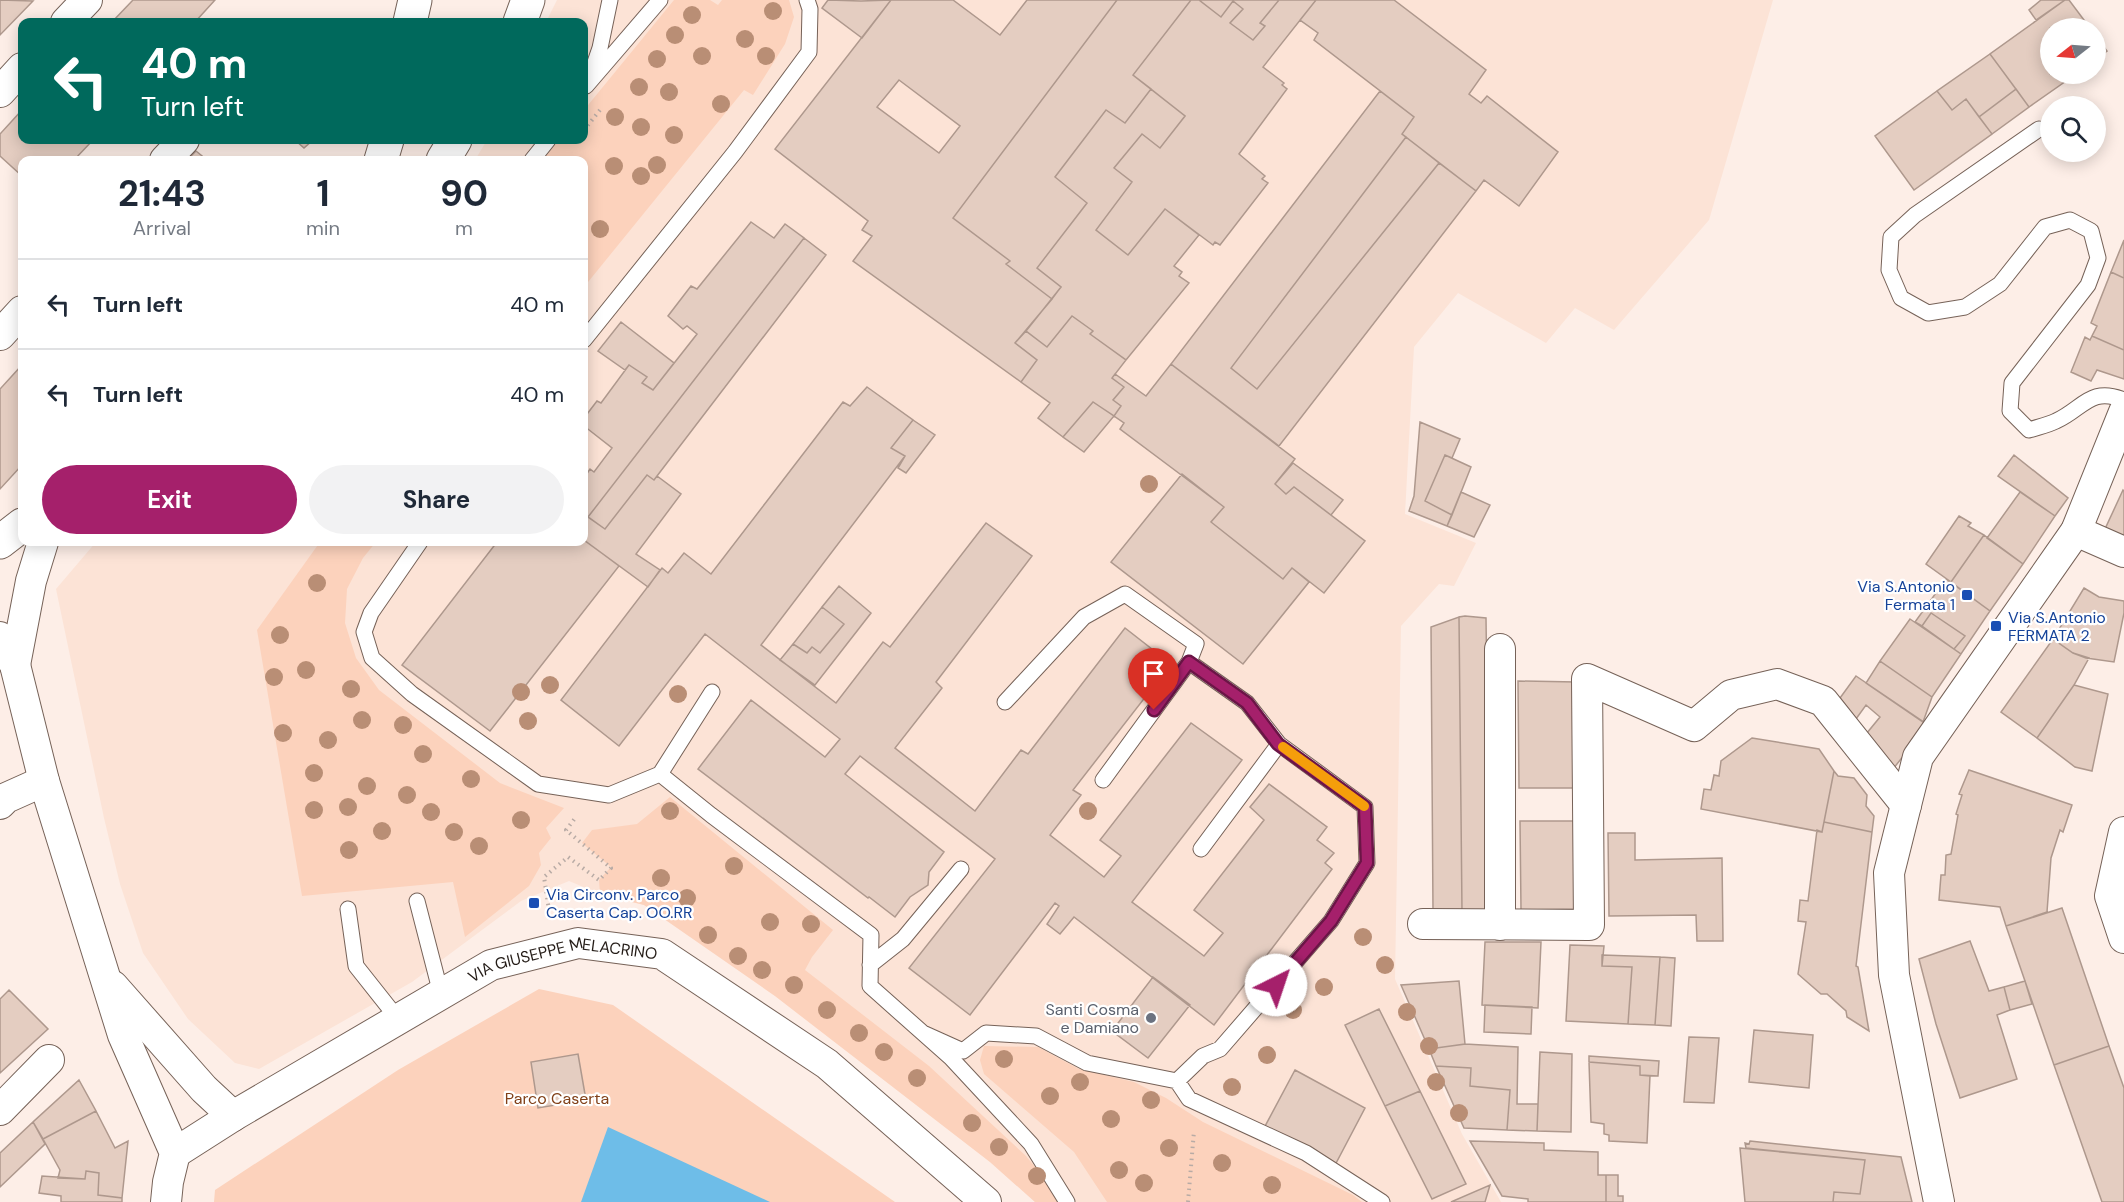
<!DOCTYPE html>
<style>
:root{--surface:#fff;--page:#f2f2f3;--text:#1f2937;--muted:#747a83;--line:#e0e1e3;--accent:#a5206b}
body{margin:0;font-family:"DM Sans",sans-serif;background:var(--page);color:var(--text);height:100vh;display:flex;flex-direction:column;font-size:22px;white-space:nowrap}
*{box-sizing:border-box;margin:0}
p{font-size:20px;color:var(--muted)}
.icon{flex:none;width:33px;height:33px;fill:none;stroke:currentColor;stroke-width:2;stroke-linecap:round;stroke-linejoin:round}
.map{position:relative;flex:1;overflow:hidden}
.drawer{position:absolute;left:18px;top:156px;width:570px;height:390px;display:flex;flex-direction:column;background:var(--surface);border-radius:12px;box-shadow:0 3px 15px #0003}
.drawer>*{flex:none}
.guide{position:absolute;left:18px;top:18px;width:570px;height:126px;border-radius:12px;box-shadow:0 3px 15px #0003;background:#00695c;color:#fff;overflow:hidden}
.needle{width:39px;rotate:253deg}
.buttons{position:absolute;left:2040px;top:18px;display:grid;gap:12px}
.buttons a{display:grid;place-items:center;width:66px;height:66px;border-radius:50%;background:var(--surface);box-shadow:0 3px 15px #0003;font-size:30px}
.pin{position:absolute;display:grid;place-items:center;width:51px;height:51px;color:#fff;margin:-62px -26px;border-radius:50% 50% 50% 0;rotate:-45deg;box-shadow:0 0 6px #0007}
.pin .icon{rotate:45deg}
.me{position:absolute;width:66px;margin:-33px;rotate:41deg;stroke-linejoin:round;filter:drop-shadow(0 0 4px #0008)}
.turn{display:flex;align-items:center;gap:21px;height:126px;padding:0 24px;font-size:27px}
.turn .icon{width:78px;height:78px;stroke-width:2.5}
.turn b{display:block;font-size:42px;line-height:51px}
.eta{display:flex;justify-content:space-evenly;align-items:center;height:102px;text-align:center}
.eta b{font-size:36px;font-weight:700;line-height:42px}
.cta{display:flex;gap:12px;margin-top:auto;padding:12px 24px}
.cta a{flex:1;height:69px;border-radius:36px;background:var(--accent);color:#fff;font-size:24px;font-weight:700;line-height:69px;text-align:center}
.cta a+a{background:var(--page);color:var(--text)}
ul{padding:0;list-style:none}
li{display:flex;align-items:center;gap:18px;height:90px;padding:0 24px;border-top:2px solid var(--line)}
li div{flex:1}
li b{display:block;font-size:22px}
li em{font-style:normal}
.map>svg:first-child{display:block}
.built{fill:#fce3d6}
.green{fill:#fcd2bc}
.water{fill:#6ebde8}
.building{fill:#e4cdc1;stroke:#ae988d;stroke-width:1.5;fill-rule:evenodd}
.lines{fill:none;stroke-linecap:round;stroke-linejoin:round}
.service-casing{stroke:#766258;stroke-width:17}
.minor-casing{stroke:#766258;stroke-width:32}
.tertiary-casing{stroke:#766258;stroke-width:35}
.motorway-casing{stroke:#766258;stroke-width:35}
.path{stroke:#b8aba5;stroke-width:4;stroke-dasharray:1.5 4.5;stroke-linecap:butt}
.service{stroke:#fff;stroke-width:15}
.minor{stroke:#fff;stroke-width:30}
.tertiary{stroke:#fff;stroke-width:33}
.motorway{stroke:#fff;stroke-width:33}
.tree{fill:#b98e75}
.route-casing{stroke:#6b1546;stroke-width:15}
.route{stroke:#a5206b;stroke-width:10}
.slow{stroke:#f59e0b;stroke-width:10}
.transit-dot{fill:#1a4fb4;stroke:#fff;stroke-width:2}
.worship-dot{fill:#6b7280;stroke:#fff;stroke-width:2}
.labels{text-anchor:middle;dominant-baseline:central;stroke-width:4.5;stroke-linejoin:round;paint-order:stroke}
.transit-label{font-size:16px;fill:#164399;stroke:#fff;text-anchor:start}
.street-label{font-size:16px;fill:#241c17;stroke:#fff}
.worship-label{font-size:16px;fill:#5b616d;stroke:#fff;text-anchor:end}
.park-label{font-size:16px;fill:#814018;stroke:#fff}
</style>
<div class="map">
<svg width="2124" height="1202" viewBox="0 0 2124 1202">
<rect width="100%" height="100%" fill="#fdeee7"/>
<path class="built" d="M557,0H1773L1709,220L1614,330L1575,308L1546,343L1458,293L1414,347L1405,514L1476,543L1454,586L1439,584L1401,626L1395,979L1462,1134L1501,1202H1035L990,1162L775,996L644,905L600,894L569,881L521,901L412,982L259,1069L235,1063L188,1019L143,953L120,884L104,818L56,589L96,542H584V160H475L487,140H584V22H546Z"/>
<path class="green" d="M674,0H710L718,5L722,0H789L794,17L785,44L753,95L744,90L584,287V160H542L559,140H584V110Z
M320,542H376L363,558L347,589L345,623L356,658L379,690L500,783L564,808L546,828L551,838L539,853L541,865L529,886L465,937L453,882L302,896L257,630Z
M670,797L833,930L812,957L805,970L929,1066L1026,1156L1050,1185L1060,1202H1035L990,1162L775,996L644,905L600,894L599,880L611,867L582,843L592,830L637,824Z
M539,989L613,1005L895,1202H214L215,1190L398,1070Z
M984,1046L1038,1047L1079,1069L1134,1082L1166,1098L1203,1122L1353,1195L1362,1202H1107L1074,1152L984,1074L980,1060Z"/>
<path class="water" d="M608,1127L770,1202H581Z"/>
<path class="building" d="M0,0L33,1L0,35Z
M133,0H215L195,22H112Z
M828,0L861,1L891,0L862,38L822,8Z
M891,0H953L1000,35L1027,0H1117L953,218L1010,261L1006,264L1052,299L1015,343L1037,360L1021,382L853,261L872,236L862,230L868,221L775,149ZM899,80L960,126L939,153L877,107Z
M1117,0H1191L1133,75L1151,89L1125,123L1106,110L1055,177L1087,203L1037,268L1061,287L1052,299L1006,264L1010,261L953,218Z
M1191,0H1199L1221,17L1233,1L1243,9L1230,23L1253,40L1265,26L1260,23L1279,0H1316L1263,67L1284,83L1282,85L1287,89L1239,154L1265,176L1262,179L1268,183L1220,245L1215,242L1213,245L1165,209L1128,255L1096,230L1132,182L1114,168L1142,134L1160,148L1185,116L1133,75Z
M1199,0H1279L1260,23L1265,26L1253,40L1230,23L1243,9L1233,1L1221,17Z
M1316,0H1394L1486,70L1469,94L1481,103L1487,96L1558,152L1519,206L1484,180L1476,191L1402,134L1414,117L1314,40L1318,33L1300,20Z
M2041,0H2065L2036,20L2029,10Z
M2065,0H2069L2090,28H2050V74H2076L2029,107L1990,54Z
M2096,36L2107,51L2096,59Z
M1990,54L2016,89L1979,117L1966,99L1952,110L1937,91Z
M1151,89L1185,116L1160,148L1142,134L1114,168L1132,182L1096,230L1128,255L1165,209L1199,235L1174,266L1182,272L1179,276L1189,283L1126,360L1090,334L1093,331L1072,316L1047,347L1026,331L1061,287L1037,268L1087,203L1055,177L1106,110L1125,123Z
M2016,89L2029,107L1992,134L1979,117Z
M1380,91L1414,117L1402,134L1406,137L1231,368L1257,389L1439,163L1476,191L1279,446L1171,364Z
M1937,91L1952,110L1966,99L1992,134L1914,190L1875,136Z
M22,110V140H93L74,160H67L64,158L62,160H22V176L0,156V134Z
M1406,137L1439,163L1257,389L1231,368Z
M295,140H313L304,148Z
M196,151L207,160H187Z
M751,222L774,238L785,224L804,238L588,517L584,514V481L587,476L586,475L590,469L594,472L612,448L584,426V418L597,401L601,403L629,365L647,377L642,383L653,390L697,334L687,326L683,329L668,316L691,286L697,289Z
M804,238L826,255L657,476L654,480L647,475L605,529L588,517Z
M2124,240V278L2111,272Z
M2111,272L2124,278V350L2092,336L2097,326L2091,323Z
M1072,316L1093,331L1090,334L1126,360L1112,378L1124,387L1113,400L1121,406L1114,416L1093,402L1063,437L1038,418L1050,403L1021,382L1037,360L1015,343L1026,331L1047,347Z
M621,322L674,363L653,390L642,383L647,377L629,365L625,370L598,351Z
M2092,336L2124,350V379L2097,370L2091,381L2071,372L2085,337L2090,340Z
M1171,364L1295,459L1275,484L1286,494L1294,487L1365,541L1324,593L1292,568L1283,579L1211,522L1224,507L1120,429L1124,423L1114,416L1121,406L1113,400L1124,387L1112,378L1115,374L1146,396Z
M22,365V465L0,489V389Z
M867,387L913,420L891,448L905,456L761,645L836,703L883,642L890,647L986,523L1032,556L936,682L942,688L895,748L975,811L1021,750L1028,754L1125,628L1171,664L1073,790L1081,795L1050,835L1104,877L1121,856L1100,840L1191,723L1242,760L1132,902L1204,956L1223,933L1194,910L1264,820L1250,807L1269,784L1327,827L1317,840L1334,853L1325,863L1332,869L1214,1025L1074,917L1060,934L1047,924L1059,906L1055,903L970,1015L909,968L995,859L860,756L845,774L944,852L929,872L928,885L910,897L895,917L869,897L868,898L698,769L751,700L825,757L840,739L705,634L619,746L561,700L662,568L668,573L684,553L711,574L843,402L850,406Z
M1093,402L1114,416L1084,452L1063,437Z
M913,420L935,435L906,473L898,468L905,456L891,448Z
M1420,422L1460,439L1452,458L1445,455L1425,501L1452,515L1447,526L1409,511L1414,496Z
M1445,455L1471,467L1452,515L1425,501Z
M2014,455L2068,498L2055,516L1998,476Z
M1293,463L1343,500L1331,515L1294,487L1286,494L1275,484Z
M1182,474L1224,507L1211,522L1283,579L1292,568L1309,582L1243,664L1111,562Z
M647,475L654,480L657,476L681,494L636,554L660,570L648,587L584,540V514L605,529Z
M2123,490L2124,491V539L2105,529Z
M1461,492L1490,505L1474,537L1447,526Z
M2020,492L2055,516L2023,564L1987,538Z
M1959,516L1971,523L1968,526L1984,535L1951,582L1926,564Z
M1984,535L2023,564L1990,611L1951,582Z
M584,540L619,566L490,731L402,665L497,542Z
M1946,579L1990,611L1961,654L1954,649L1965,636L1931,613L1922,626L1915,622Z
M839,586L871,613L815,685L780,660L793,644L807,653L812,647L820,653L844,624L822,607Z
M2084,588L2099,597L2124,601V613L2114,662L2086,658L2073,653L2053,639Z
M822,607L844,624L820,653L812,647L807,653L793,644Z
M1931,613L1965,636L1954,649L1922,626Z
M1465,616L1486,618L1490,911H1462L1459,617Z
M1459,617L1462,911H1433L1431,627Z
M1910,619L1961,654L1932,697L1880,661Z
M2053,639L2073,653L2089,658L2074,685L2037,738L2001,712Z
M1880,661L1932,697L1923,722L1866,683Z
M1856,676L1928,725L1893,769L1862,739L1880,717L1866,705L1856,719L1840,698Z
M1518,681L1576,682V788H1519Z
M2074,685L2108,694L2092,771L2075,767L2037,738Z
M1752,738L1819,749L1834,771L1822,832L1701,809L1704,789L1711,790L1714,775L1719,776L1721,761Z
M1969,770L2072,805L2063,832L2060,830L2051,858L2047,912L2006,926L2000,907L1939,900L1941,875H1945L1946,855L1951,854L1958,815L1956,814L1962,795L1959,794Z
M1834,771L1838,776L1854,778L1867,795L1866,806L1874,816L1872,832L1824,822Z
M1520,821H1574L1577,909L1521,910Z
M1824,822L1872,832L1856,966L1858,967L1869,1031L1847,1017L1846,1011L1827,994H1821L1798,974L1806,922L1798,921L1800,900L1808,901L1817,830L1822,832Z
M1608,833H1635V860L1722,858L1723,941H1697L1696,915L1609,916Z
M2062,908L2109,1046L2054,1065L2006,926Z
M1970,941L1989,991L2004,987L2010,1010L1997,1015L2017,1079L1960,1098L1936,1024L1919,959Z
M1485,942H1541L1538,1008L1482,1005Z
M1570,945L1604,946L1602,966L1632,967L1628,1024L1566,1021Z
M1602,955L1660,957L1655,1025L1628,1024L1632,967L1602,966Z
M1660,957L1675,958L1671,1026L1655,1025Z
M1153,977L1190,1005L1148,1058L1112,1031Z
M1459,981L1465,1044L1429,1049L1401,985Z
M2025,981L2032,1004L2010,1010L2004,987Z
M9,990L48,1029L0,1073V999Z
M1485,1005L1532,1007L1531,1034L1484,1032Z
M1379,1009L1420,1091L1385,1106L1345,1025Z
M1754,1030L1813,1035L1809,1088L1749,1082Z
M1689,1037L1719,1038L1714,1103L1684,1102Z
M1465,1044L1518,1047L1517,1104H1538L1537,1131L1507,1130L1510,1090L1470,1086L1471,1068L1436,1066L1429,1049Z
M2109,1046L2124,1088V1202H2102L2054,1065Z
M1540,1052L1572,1054L1571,1132L1537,1131Z
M578,1054L586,1100L538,1108L531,1062Z
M1589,1056L1659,1061L1658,1076L1640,1075V1066L1589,1062Z
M1589,1062L1640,1066V1075L1650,1076L1647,1143L1609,1141V1135L1604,1134V1124L1591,1122Z
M1436,1066L1471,1068L1470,1086L1510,1090L1507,1130L1464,1128Z
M1295,1070L1365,1108L1334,1167L1263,1130Z
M79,1080L96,1111L43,1139L33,1122Z
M1420,1091L1466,1184L1432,1199L1385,1106Z
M96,1111L115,1148L128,1141L122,1198L98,1195L99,1173L86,1171L85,1179L58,1178L60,1170L43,1139Z
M33,1122L45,1144L0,1187V1153Z
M1470,1141L1544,1143V1150L1598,1152V1175H1606V1202H1528V1199L1502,1196Z
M1750,1141L1901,1157L1912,1202H1833L1834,1192L1860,1194L1865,1160L1746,1148L1745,1143L1749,1144Z
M1740,1148L1865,1160L1860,1194L1834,1192L1833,1202H1745Z
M86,1171L99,1173L98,1195L122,1198V1202H61V1196L39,1193L42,1176L85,1179Z
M1606,1175H1618V1196H1623V1202H1606Z
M1490,1185L1485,1202H1451Z"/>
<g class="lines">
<defs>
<path id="service" d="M590,77L600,48L610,0
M586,86L660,0
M2039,129L1915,215L1891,237L1889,270L1901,298L1928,313L1965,307L2000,284L2045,227L2070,220L2091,231L2098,258L2088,285L2012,383L2010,411L2029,430C2038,427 2048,425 2056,421C2083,409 2090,386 2124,400
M532,160L548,140
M584,340L735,152L809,52L810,9L807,0
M420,542L371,613L364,632L372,658L412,694L538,784L609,795L660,774L711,815L871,935L870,986L951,1058L1031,1144L1067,1202
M660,774L712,692
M1103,780L1189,662
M1201,849L1279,744
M417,901L441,994
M348,909L356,966L398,1019
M870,965L903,939L961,869
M923,1033L963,1051L986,1033L1036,1036L1087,1063L1177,1081L1203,1056L1220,1049L1331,921L1367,863L1365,807L1279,744L1247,703L1189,662L1196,644L1125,594L1084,617L1005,702
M1177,1081L1189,1099L1306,1153L1382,1202"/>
<g id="minor">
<path d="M66,22L87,0"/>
<path d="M0,92L22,68"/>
<path d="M165,160L184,140"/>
<path d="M0,335L22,311"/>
<path d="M2076,531L2124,552"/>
<path d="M0,637L15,665L44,781L123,1035L175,1153L168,1182L166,1202"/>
<path d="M15,665L31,581L43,542"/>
<path d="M0,804L6,798L44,781"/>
<path d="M2124,832L2110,896L2124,938"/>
<path d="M1423,924L1589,925L1587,679L1694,726L1731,695L1777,684L1823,701L1906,805"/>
<path d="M1500,925V649"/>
<path d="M113,986L204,1089L233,1116"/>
<path d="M0,1110L49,1060"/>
<path id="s1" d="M175,1153L233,1116L491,965L578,943L662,954L827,1064L986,1202"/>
<path d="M1939,1202L1894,975L1889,873L1918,757L2076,531L2124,412"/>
</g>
<path id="tertiary" d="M410,22L415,0
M381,160L387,140
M0,542L22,525"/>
<path id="motorway" d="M520,22L528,0
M443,160L455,140"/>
</defs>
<use href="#service" class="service-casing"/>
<use href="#minor" class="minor-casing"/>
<use href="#tertiary" class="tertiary-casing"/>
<use href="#motorway" class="motorway-casing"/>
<path class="path" d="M584,130L600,110
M550,917L544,877L568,857L599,880L611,868L566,830L576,817
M1188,1202L1194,1131"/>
<use href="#service" class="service"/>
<use href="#minor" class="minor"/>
<use href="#tertiary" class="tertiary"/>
<use href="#motorway" class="motorway"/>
</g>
<g class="tree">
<circle cx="773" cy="11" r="9"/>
<circle cx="692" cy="15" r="9"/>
<circle cx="675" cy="35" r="9"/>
<circle cx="745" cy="39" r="9"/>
<circle cx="702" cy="56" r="9"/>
<circle cx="766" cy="56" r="9"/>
<circle cx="657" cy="59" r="9"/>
<circle cx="639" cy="87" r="9"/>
<circle cx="669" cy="92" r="9"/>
<circle cx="721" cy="104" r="9"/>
<circle cx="615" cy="117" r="9"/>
<circle cx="641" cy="127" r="9"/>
<circle cx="674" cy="135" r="9"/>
<circle cx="657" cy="165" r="9"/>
<circle cx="614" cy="166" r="9"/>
<circle cx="641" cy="176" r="9"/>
<circle cx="600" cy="229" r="9"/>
<circle cx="1149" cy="484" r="9"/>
<circle cx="317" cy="583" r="9"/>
<circle cx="280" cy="635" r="9"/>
<circle cx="306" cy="670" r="9"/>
<circle cx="274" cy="677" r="9"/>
<circle cx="550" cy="685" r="9"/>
<circle cx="351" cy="689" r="9"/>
<circle cx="521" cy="692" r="9"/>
<circle cx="678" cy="694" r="9"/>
<circle cx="362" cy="720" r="9"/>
<circle cx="528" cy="721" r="9"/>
<circle cx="403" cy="725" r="9"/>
<circle cx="283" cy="733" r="9"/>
<circle cx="328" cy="740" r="9"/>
<circle cx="423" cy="754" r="9"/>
<circle cx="314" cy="773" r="9"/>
<circle cx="471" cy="779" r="9"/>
<circle cx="367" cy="786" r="9"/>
<circle cx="407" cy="795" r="9"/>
<circle cx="348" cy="807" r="9"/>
<circle cx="314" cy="810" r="9"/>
<circle cx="670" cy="811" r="9"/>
<circle cx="1088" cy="811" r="9"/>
<circle cx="431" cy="812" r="9"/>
<circle cx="521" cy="820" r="9"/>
<circle cx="382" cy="831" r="9"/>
<circle cx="454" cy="832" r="9"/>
<circle cx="479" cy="846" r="9"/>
<circle cx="349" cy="850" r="9"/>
<circle cx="734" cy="866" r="9"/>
<circle cx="661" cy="878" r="9"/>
<circle cx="687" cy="898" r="9"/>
<circle cx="770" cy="922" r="9"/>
<circle cx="811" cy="924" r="9"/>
<circle cx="708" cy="935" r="9"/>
<circle cx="1363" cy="937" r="9"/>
<circle cx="738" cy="956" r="9"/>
<circle cx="1385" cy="965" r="9"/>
<circle cx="762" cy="970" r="9"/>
<circle cx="794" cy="985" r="9"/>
<circle cx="1324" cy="987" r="9"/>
<circle cx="827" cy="1010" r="9"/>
<circle cx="1293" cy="1010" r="9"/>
<circle cx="1407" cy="1012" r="9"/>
<circle cx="859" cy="1033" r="9"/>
<circle cx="1429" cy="1046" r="9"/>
<circle cx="884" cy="1052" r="9"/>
<circle cx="1267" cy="1055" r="9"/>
<circle cx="1004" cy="1059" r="9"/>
<circle cx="917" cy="1078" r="9"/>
<circle cx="1080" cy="1082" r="9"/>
<circle cx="1436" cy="1082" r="9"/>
<circle cx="1232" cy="1087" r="9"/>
<circle cx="1050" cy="1096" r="9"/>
<circle cx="1151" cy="1100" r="9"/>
<circle cx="1459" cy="1113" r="9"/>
<circle cx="1111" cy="1119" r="9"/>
<circle cx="972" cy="1123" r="9"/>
<circle cx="999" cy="1147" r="9"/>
<circle cx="1169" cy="1148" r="9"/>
<circle cx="1222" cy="1163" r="9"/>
<circle cx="1119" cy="1170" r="9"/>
<circle cx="1037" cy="1176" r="9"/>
<circle cx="1144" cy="1183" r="9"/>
<circle cx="1272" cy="1185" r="9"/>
</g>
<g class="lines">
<defs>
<path id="route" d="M1154,710L1189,662L1247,703L1278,744L1365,807L1367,863L1331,921L1276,985"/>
</defs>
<use href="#route" class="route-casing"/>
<use href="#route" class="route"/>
<path class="slow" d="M1283,747L1364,806"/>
</g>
<g class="transit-dot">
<rect x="1961" y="589" width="12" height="12" rx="3"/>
<rect x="1990" y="620" width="12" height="12" rx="3"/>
<rect x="528" y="897" width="12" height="12" rx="3"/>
</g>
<circle class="worship-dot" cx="1151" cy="1018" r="6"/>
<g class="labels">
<g class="transit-label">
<text x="1955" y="586" text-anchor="end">Via S.Antonio<tspan x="1955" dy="18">Fermata 1</tspan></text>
<text x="2008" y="617">Via S.Antonio<tspan x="2008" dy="18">FERMATA 2</tspan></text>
<text x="546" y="894">Via Circonv. Parco<tspan x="546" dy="18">Caserta Cap. OO.RR</tspan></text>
</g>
<g class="street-label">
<text stroke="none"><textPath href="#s1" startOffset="440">VIA GIUSEPPE MELACRINO</textPath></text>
</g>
<g class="worship-label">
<text x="1139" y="1009">Santi Cosma<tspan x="1139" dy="18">e Damiano</tspan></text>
</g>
<g class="park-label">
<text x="557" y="1098">Parco Caserta</text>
</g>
</g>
</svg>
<div class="buttons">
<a><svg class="needle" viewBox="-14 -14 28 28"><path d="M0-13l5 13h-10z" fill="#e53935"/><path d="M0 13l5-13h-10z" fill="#747a83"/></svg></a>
<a><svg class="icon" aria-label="search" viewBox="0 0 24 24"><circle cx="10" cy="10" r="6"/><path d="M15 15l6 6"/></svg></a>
</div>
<div class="pin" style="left:1154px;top:710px;background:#d93025"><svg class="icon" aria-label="arrive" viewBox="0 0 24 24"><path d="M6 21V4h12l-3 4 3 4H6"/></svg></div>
<svg class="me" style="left:1276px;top:985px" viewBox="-20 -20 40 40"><circle r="19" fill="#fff"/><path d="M0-13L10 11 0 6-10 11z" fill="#a5206b"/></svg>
<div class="guide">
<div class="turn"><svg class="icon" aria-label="left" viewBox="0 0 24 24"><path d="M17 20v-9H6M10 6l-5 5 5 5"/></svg><div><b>40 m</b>Turn left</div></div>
</div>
<section class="drawer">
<div class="eta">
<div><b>21:43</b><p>Arrival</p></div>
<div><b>1</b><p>min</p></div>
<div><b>90</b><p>m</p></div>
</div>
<ul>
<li><svg class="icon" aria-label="left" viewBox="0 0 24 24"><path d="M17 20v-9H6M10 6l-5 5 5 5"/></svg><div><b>Turn left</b></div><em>40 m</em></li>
<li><svg class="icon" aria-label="left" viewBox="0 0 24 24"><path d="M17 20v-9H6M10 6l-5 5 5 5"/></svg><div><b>Turn left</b></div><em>40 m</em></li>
</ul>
<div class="cta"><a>Exit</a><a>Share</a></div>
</section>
</div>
